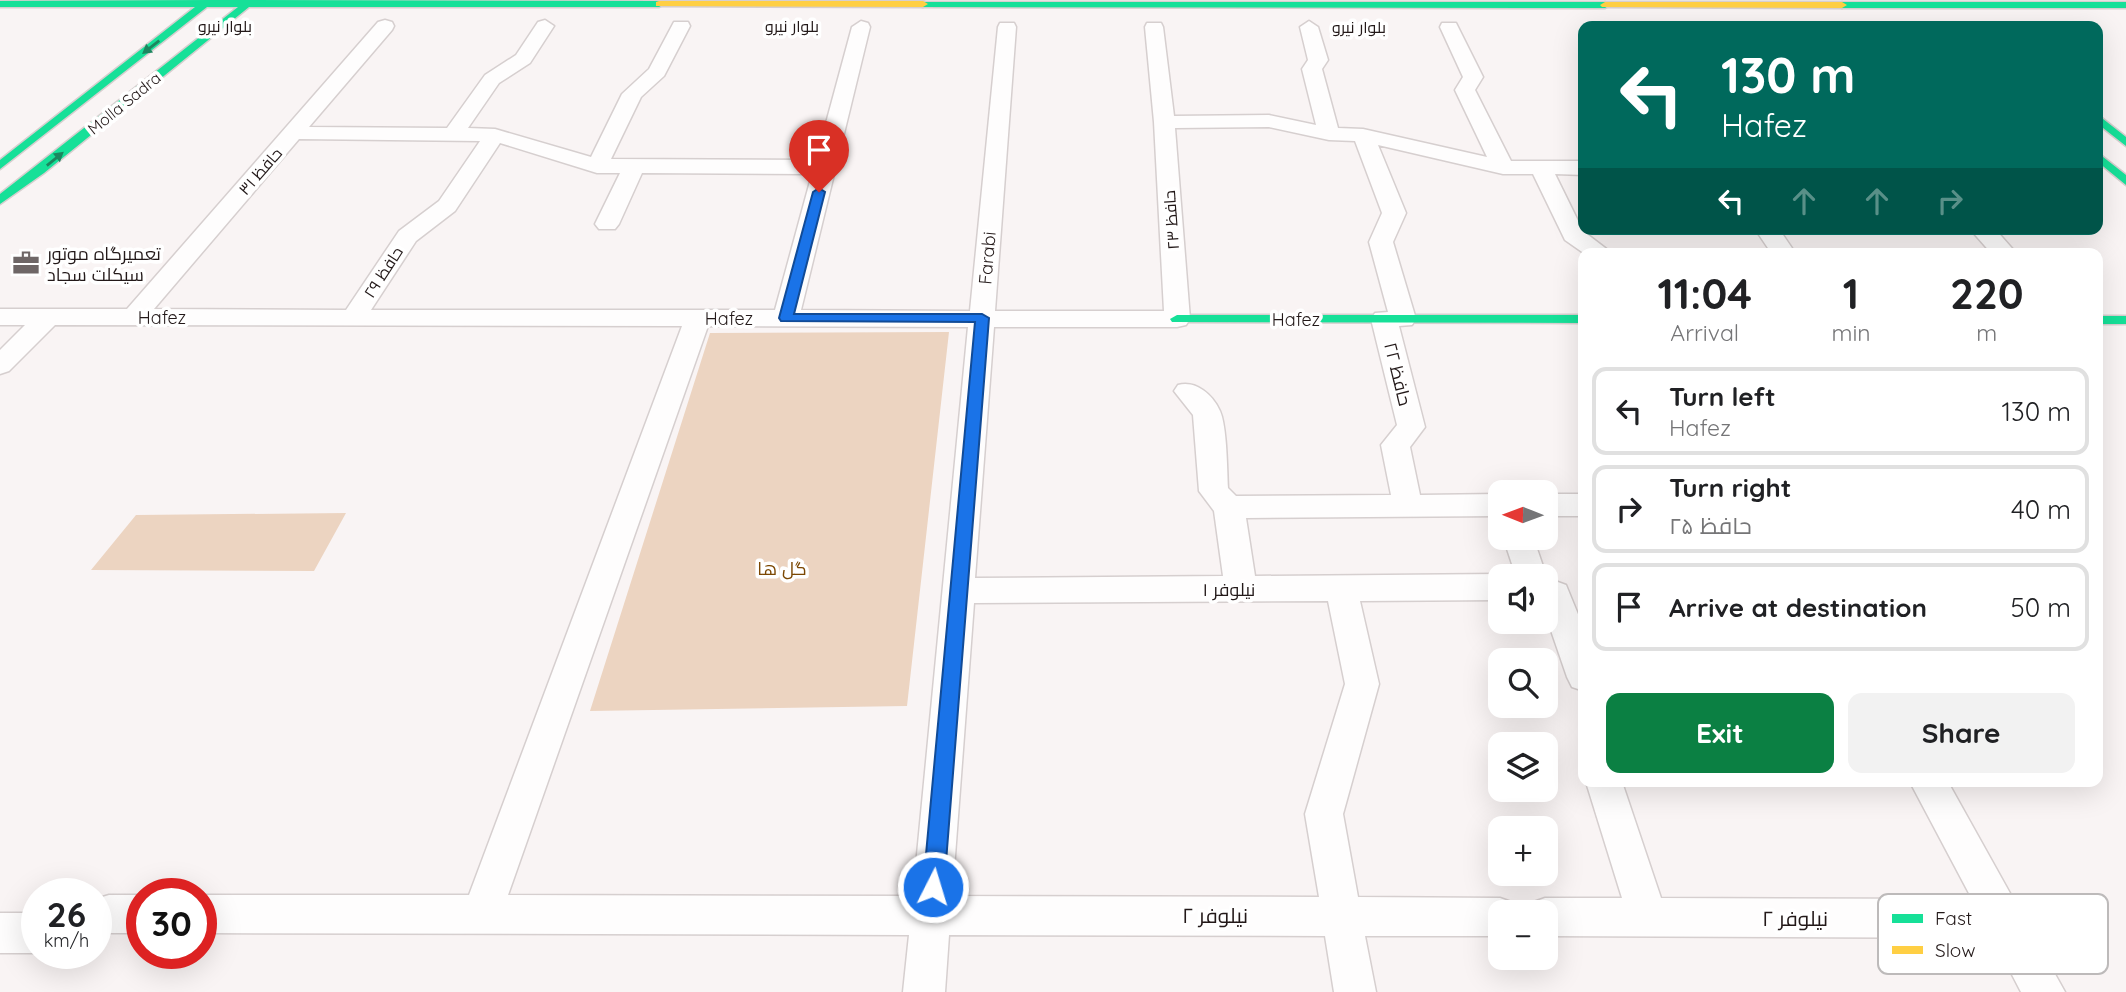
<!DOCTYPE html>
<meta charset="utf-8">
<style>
:root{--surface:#fff;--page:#f2f2f2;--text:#202124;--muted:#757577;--line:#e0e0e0;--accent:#0b8043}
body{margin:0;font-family:Quicksand,Cairo,sans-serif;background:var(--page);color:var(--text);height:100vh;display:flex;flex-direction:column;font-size:26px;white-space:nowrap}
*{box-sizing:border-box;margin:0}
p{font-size:23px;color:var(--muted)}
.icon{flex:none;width:38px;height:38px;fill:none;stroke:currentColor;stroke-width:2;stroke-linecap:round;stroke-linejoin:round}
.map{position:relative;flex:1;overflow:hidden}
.details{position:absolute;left:1578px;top:248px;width:525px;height:539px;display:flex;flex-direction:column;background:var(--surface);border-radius:14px;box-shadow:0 7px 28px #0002}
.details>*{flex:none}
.banner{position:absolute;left:1578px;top:21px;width:525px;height:214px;border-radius:14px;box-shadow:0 7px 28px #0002;background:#00695c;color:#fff;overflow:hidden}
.needle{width:46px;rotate:271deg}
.fabs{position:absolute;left:1488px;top:480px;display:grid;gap:14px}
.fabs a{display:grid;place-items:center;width:70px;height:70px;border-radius:14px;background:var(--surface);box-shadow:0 7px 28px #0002;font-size:35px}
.speed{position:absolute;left:21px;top:878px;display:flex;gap:14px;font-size:35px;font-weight:700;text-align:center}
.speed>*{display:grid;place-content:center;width:91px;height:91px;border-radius:50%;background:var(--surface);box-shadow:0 7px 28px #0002;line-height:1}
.speed small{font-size:18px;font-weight:400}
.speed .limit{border:10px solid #d22;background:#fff;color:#111}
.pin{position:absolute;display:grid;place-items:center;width:60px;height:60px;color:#fff;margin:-72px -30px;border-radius:50% 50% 50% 0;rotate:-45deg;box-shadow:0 0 7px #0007}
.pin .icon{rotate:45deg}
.me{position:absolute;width:77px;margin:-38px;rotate:5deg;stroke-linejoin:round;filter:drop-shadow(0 0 5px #0008)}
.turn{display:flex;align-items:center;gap:24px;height:147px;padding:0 28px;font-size:32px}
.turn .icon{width:91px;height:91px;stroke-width:2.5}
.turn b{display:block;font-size:49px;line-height:60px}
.lanes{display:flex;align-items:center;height:66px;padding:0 28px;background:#0003;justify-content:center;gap:35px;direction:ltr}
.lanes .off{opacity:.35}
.eta{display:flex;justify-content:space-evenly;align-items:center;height:119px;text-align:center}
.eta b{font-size:42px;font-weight:800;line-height:49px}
.primary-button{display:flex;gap:14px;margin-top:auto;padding:14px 28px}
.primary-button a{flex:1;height:80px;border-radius:14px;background:var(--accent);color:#fff;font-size:28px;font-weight:800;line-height:80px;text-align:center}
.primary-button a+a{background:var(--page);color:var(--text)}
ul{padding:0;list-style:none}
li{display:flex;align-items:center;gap:21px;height:88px;margin:0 14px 10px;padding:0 14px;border:4px solid var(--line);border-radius:14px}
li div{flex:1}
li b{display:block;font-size:26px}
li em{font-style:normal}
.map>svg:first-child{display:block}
.green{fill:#ecd4c1}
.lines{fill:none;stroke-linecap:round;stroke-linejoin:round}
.street-casing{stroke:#d6cfcf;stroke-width:3}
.fast-casing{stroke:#d6cfcf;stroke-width:3}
.slow-casing{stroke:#d6cfcf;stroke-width:3}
.street{fill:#fefdfd;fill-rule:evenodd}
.fast{fill:#16e098;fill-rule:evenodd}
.slow{fill:#ffcf43;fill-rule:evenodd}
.oneway{fill:#1c865f}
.route{fill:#1a73e8;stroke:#114b97;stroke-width:2}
.labels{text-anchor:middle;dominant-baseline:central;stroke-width:7;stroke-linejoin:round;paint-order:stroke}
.far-street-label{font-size:16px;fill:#231919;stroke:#fff}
.poi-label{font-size:18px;fill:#231919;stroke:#fff;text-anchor:start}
.street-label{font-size:18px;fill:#231919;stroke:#fff}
.park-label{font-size:18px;fill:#7b4702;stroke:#fff}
.near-street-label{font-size:21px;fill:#231919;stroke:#fff}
.key{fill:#fff;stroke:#bdbaba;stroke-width:2}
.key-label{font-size:19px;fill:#231919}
</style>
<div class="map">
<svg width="2126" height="992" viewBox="0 0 2126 992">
<rect width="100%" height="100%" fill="#f9f4f4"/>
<path class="green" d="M949,332L907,706L590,711L710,333Z
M346,513L314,571L91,570L136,515Z"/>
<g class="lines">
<defs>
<path id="street" d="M385,20L392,22L394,26L392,30L309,127L447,128L485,75L516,55L538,22L545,20L554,26L530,63L499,83L468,128L495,129L591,157L622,94L649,69L674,22H688L690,26L664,76L641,97L611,159L816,160L852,27L861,21L868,23L870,27L801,310L970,311L998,27L1000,23H1014L1016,27L995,311H1164L1154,122L1145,27L1147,23H1161L1163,27L1174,116L1269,115L1316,125L1302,69L1308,60L1300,27L1309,21L1318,27L1328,60L1322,69L1338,128L1363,129L1487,157L1455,90L1463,77L1440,27L1442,23H1456L1483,77L1475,90L1511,161H1584V175L1555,174L1583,231L1613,254H1585L1565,240L1533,174H1503L1378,145L1406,213L1393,242L1416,319L1412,325L1399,326L1425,427L1410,447L1420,495L1500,494V516L1246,518L1255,576L1500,574L1504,576H1500V600L1360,601L1379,684L1343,814L1358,897L1500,898L1514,903L1518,912H1500V936H1365L1376,992H1334L1325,936L949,935L945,992H903L909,935L201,933V895H469L682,326L55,325L9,371L0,374V350L25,325H0V309H127L378,22ZM1269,127L1329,140L1355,141L1382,213L1369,242L1388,312L1375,313L1371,319L1397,425L1381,445L1391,495L1236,496L1228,488C1227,469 1227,427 1220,411C1213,395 1196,380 1178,385L1174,391L1193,415L1199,491L1214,511L1223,576L975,578L994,327H1177L1186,325L1190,319L1175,128ZM299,139L480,141L439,201L399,231L346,310L154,309ZM500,143L597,173H620L595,224L599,229H615L619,224L642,173L812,174L775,310H371L416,241L455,211ZM708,326L968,327L913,896L508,895ZM1328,601L1345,684L1305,814L1319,897L952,896L974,603Z
M1755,229H1779L1796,254H1772Z
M1970,229H1995L2017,254H1992Z
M1545,494H1584V516H1545Z
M1503,537H1533L1547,578L1566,585L1584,629V691L1572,687L1567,677L1545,613V576H1516Z
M1586,782H1622L1661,898L1972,899L1910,782H1948L2065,992H2021L1993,938L1545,936V912H1527L1531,903L1545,898H1622Z
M109,895H142V933H109L96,938V899Z
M0,913H37V953H0Z"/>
<path id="fast" d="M206,0L659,1L664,4L659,7H249L44,173L0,204V194L238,7H207L0,169V160L195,7H0V1Z
M920,2H1605L1610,5L1605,8L923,7L920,6Z
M2126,2V8H1842L1837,5L1842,2Z
M2098,115L2126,137V146L2098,124Z
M2098,153L2126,175V185L2098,162Z
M1177,315H1584V323L1172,322L1170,319Z
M2098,316H2126V324H2098Z"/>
<path id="slow" d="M659,1H923L928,4L923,7L656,6V2Z
M1605,2H1842L1847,5L1842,8L1602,7L1600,5Z"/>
</defs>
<use href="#street" class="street-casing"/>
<use href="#fast" class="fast-casing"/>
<use href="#slow" class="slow-casing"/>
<use href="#street" class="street"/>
<use href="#fast" class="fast"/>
<use href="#slow" class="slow"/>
</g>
<defs><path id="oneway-solid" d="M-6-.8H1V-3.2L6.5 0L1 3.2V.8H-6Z" transform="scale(1.75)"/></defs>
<g class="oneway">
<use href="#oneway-solid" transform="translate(151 47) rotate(142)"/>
<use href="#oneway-solid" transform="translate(55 159) rotate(-39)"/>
</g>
<path class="route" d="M819,188L825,192L794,314H982L989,318L944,887L941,894L933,897L926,894L923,887L975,322L781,321L779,318L813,192Z"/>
<defs>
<symbol id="office-bare" viewBox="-9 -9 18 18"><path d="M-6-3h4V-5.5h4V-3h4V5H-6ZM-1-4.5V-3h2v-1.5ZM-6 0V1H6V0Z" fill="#6e6666" stroke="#fff" stroke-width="2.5" paint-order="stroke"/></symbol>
</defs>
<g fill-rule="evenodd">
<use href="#office-bare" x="7" y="244" width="38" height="38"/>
</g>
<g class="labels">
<g class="far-street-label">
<text x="225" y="26">بلوار نیرو</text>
<text x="792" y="26">بلوار نیرو</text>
<text x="1359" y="27">بلوار نیرو</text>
<text transform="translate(124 103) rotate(-39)">Molla Sadra</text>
<text transform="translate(260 171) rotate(-49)">حافظ ۳۱</text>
<text transform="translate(1171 220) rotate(-94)">حافظ ۲۳</text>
<text transform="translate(383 272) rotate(-57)">حافظ ۲۹</text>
</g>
<g class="poi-label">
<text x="47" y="253">تعمیرگاه موتور<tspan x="47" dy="21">سیکلت سجاد</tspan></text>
</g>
<g class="street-label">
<text transform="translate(987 258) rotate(-85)">Farabi</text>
<text x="162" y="317">Hafez</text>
<text x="729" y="318">Hafez</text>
<text x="1296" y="319">Hafez</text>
<text transform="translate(1398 374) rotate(76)">حافظ ۲۲</text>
<text x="1229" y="589">نیلوفر ۱</text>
</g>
<g class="park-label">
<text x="782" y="568">گل ها</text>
</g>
<g class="near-street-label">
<text x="1215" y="915">نیلوفر ۲</text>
<text x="1795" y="918">نیلوفر ۲</text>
</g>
</g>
<rect x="1878" y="894" width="230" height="80" rx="10" class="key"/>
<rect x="1892" y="914" width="31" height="9" fill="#16e098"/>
<rect x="1892" y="946" width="31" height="8" fill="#ffcf43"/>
<g class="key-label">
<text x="1935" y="925">Fast</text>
<text x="1935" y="957">Slow</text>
</g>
</svg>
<div class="fabs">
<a><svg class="needle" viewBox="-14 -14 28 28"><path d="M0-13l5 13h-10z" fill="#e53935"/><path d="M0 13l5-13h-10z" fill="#757577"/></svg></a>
<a><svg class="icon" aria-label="sound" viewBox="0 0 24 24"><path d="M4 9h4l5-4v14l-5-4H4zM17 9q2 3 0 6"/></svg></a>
<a><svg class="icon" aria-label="search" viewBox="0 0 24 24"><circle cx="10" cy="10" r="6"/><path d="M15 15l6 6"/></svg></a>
<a><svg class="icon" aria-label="layers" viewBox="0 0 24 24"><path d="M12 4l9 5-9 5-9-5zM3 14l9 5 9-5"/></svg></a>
<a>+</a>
<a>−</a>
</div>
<div class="speed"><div>26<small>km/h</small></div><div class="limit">30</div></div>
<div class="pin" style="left:819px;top:192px;background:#d93025"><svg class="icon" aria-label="arrive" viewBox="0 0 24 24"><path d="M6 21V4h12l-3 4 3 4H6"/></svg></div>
<svg class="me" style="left:933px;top:887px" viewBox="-20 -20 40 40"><circle r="17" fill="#1a73e8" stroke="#fff" stroke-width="3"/><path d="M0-11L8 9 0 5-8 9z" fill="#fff"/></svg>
<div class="banner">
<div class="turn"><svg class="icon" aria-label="left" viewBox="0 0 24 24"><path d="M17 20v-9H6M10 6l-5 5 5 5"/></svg><div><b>130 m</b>Hafez</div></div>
<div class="lanes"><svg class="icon" aria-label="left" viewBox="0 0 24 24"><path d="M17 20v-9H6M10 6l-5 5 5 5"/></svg><svg class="icon off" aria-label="ahead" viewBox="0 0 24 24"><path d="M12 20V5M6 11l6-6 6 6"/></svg><svg class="icon off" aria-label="ahead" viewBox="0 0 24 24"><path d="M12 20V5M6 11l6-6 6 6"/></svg><svg class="icon off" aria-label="right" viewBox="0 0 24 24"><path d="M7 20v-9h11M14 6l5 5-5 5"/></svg></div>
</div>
<section class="details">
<div class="eta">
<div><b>11:04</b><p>Arrival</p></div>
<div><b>1</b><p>min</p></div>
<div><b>220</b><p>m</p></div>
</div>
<ul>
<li><svg class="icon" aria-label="left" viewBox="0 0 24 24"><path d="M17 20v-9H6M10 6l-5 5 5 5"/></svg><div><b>Turn left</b><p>Hafez</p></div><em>130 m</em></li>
<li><svg class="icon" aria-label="right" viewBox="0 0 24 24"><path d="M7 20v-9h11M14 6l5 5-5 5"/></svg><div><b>Turn right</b><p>حافظ ۲۵</p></div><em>40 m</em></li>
<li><svg class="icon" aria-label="arrive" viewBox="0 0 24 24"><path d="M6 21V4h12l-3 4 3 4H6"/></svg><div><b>Arrive at destination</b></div><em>50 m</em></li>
</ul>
<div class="primary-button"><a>Exit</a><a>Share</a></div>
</section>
</div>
